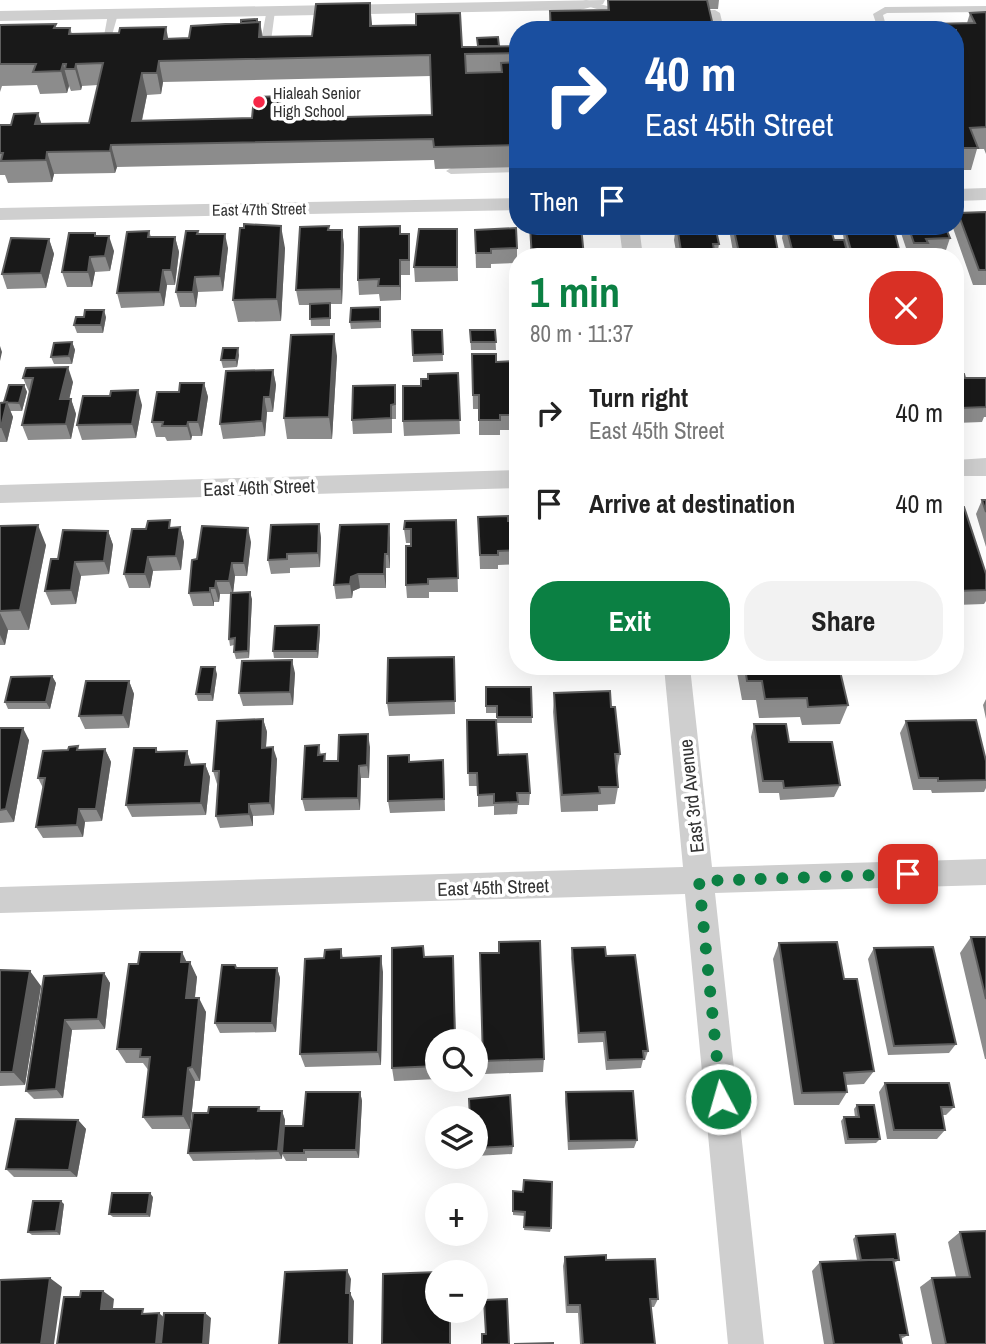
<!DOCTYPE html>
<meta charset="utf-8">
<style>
:root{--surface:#fff;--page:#f2f2f2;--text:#222;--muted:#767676;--accent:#0b8043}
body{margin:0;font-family:"Archivo Narrow",sans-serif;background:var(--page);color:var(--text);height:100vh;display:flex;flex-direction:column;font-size:26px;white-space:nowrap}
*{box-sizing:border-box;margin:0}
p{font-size:23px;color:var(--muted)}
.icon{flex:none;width:38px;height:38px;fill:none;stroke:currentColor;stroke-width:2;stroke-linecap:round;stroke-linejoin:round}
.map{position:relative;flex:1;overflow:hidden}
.sheet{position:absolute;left:509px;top:248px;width:455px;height:427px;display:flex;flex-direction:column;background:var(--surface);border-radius:28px;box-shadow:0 7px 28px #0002}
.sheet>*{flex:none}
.hud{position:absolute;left:509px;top:21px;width:455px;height:214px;border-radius:28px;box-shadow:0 7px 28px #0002;background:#1a4fa0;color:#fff;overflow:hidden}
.tools{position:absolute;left:425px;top:1029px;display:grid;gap:14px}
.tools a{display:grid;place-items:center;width:63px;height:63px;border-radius:50%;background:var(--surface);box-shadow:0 7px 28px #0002;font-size:35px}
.pin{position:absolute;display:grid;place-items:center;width:60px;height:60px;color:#fff;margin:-30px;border-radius:14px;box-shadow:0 4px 10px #0006}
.me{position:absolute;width:77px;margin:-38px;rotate:354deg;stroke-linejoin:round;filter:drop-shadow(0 0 5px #0008)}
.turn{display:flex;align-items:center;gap:24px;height:147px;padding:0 21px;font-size:32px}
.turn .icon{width:91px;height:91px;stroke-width:2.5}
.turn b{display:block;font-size:49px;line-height:60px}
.then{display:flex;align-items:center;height:66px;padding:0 21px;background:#0003;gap:14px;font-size:26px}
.round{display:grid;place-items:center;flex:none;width:74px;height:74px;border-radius:28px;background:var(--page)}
.headline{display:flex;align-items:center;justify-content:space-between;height:119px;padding:0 21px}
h1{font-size:42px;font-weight:700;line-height:52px;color:var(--accent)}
.button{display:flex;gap:14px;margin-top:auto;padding:14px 21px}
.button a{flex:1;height:80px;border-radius:28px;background:var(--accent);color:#fff;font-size:28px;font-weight:700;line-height:80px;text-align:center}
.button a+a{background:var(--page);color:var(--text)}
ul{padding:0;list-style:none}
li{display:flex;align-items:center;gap:21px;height:91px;padding:0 21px}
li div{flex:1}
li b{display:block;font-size:26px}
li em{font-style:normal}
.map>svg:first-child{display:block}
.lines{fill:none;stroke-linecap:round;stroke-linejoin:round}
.service{fill:#cfcfcf;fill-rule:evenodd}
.minor{fill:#cfcfcf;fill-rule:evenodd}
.wall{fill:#8c8c8c;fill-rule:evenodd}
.shaded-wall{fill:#5e5e5e}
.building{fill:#191919;stroke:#5e5e5e;stroke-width:2;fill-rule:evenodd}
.route{stroke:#0b8043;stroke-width:12;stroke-dasharray:0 21.6}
.poi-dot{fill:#f62747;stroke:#fff;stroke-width:2.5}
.labels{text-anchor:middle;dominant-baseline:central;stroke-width:7;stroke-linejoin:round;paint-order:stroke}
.far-poi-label{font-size:16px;fill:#323232;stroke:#fff;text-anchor:start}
.far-street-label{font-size:16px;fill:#323232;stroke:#fff}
.street-label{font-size:19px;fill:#323232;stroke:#fff}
</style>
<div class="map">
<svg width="986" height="1344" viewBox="0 0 986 1344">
<rect width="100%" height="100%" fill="#fff"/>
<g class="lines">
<path class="service" d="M586,0L628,12L630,14L625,17L583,5V1Z
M986,6V12L887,13L883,15L885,22L893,30H883L876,23L873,14L885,7Z
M267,9L275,11L271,41L266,44L261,41Z
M715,10L720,13L724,30H714L711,16L691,17L686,14L691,11Z
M113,11L118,14L110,42L115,45L110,48L102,47L108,14Z
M518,166V172L451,174L446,171L451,168Z"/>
<path class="minor" d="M605,0L603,4L580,10L0,21V11Z
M986,188V200L956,201V189Z
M518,198V210L0,220V208Z
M619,226H639L643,257H623Z
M986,458V476H956V460Z
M518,470V488L0,503V485Z
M664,667H690L712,867L986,859V885L715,893L764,1344H728L685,894L0,913V887L683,867Z"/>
</g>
<path class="wall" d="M608,0H719L718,9H709L714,30H549L550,11L607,10Z
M986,12V154L984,149H977L971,170H956V30H875L876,25L967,23L970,13Z
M257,22H260L263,37L312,36L372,26L462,47L477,46V38L499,46H518V167L435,169L434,160L117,167L115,173L54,174L52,182L8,183L5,175H0V125H11L38,113L41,124L89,123L98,85L82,86L81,90L71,91L69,86L67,93L40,94L37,85L2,86L0,92V25L70,28L72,34L168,39L189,38ZM431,76L432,115L301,118L300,109H287L285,96L252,118L142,121L147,95L161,94L163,82Z
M986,212V285H973L953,228L954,226H956V220L958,213Z
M329,226V230H342L344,245L342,304H330V326H311L310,305H299L296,290Z
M540,226H581L584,257H531L530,227Z
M676,226L719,244L717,257H677L674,240Z
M731,226H773L779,257H734L730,235Z
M784,226H830L834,240L844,242L843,234L845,226H893L901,257H787L782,238Z
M903,226H945L950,238L945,253L924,254L923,257H909L901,233Z
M244,228L285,248L281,321L238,322L233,300Z
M457,229L458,281L415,282L414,267Z
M475,230L517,248V263L491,264V268H476Z
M149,231L151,237H175L179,252L175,285H167L164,306L121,308L117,293Z
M198,231L199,234L228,248L223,291L198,292L196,307H180L176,292Z
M95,233L96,236L114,251L110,271L95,272L92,287H67L62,272Z
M400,234L410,249V275H401V300L380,301L379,294L359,295L358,280Z
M49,239L54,254L46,288L7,289L2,274Z
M381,315V328L351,329L350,322Z
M106,317L103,333H77L74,325Z
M412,330H442L443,361L413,362Z
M470,330H495L496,350H471Z
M72,342L75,350L72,364H54L51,357Z
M472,354L496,362L518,361V430H500V435H479V409H473Z
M239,355L237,367L223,368L221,360Z
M337,356L332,439H287L284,418Z
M26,368L73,382L69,399H71L76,414L71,439L28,440L22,425L30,392H29L23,378Z
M273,370L276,385L273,412H267L265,436L223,439L220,424Z
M458,373L460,434L404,436L403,421L421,386L428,379Z
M956,374L965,378H986V417H984L982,422L956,423Z
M204,383L208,397L202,436H192L191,440L167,441L165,437H156L152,422L179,392Z
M24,385L27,392L22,411H10L13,417L7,442H0V403L4,402Z
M110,396L142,405L136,438L82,440L77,425Z
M396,399V419H392V433L353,434L352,420Z
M982,500H986V547L976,514Z
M956,507L986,574V601L984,604L956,605Z
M478,517L508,521H518V564L498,565V569H480Z
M456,520L458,592H429V598H407L406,585L411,543H406L404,529Z
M319,524L321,538L320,567L290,568V573L271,574L268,560Z
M0,526L46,545L29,630H8L5,645H0Z
M180,527L184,542L181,570L153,571L150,588H129L124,574L172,528Z
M108,531L113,545L109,574L81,576L76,604L51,605L45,591L58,559Z
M390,538V568H386V588H360L353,591L352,598L336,599L334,585Z
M251,542L247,576H235L233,593L252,599L249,658L236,659L234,652V645L230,646L229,639L231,594H220L219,602H214V606H193L189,593L197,559Z
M319,625L320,632L318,658H274L273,651Z
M454,657L455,714L389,716L387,703Z
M736,667H839L848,705L840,724L802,725L800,717L759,718L756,700H742Z
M295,673L293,705L243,706L239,693Z
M217,674L213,701H198L196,694Z
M52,676L56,683L50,709H8L5,702Z
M129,681L134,694L129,728L85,729L79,716Z
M486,687H531L532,723H497V713H486Z
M554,693L611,707L620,754L617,772L618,787L615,804L598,805V811L561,812L553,712Z
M986,699V719L983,705Z
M263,719L267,732L266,747L277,759L274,815L253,816V826L220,828L216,816L218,783L217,784L213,771Z
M467,720L530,793L529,805H518L517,814L494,815V806L478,807V786H469Z
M906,721L986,761V788L984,792L932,793L931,790H913L900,733Z
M754,724L840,785L834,797L780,800L779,793H759L751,737Z
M0,728L29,740L14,822L0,823Z
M319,745L321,755L325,754L326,761H338L370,747L369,778H361L360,810L305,811L302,799Z
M156,748L158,752L187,751L191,765L205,764L210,777L206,815L132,817L126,805Z
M105,749L111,762L102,821L85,822L83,837L43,838L36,827L43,788L38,778L79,750Z
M444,773L445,811L390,813L388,801Z
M971,937H986V1059H985L960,953Z
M779,943L844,979L874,1071L864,1084L846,1085L847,1092L839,1105H794L773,959Z
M572,948L606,956L648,1051L645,1060H643L641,1068L606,1070L603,1042L578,1043L571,958Z
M874,948L956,1044L949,1053L888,1055L868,959Z
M341,949L343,958L383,972L381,1065L305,1067L300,1054L324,958Z
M480,953H499L544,1059L543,1072L484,1074Z
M453,956L456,1041H438V1079L394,1081L392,1068L424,957Z
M186,962L197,977L195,998L206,1012L200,1081H195L190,1129H152L143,1117L149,1071L143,1063H126L117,1049Z
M235,965L237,968H277L280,978L276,1032L220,1033L215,1023Z
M0,970L41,986L25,1085L0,1086Z
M104,973L110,983L105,1029L72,1030L63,1098L34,1099L26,1091L44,976Z
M885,1083L954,1107L946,1115H942L945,1130L937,1139H887L879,1092Z
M360,1092L362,1101L359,1158H307V1161H286L282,1154V1159L193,1161L188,1153L208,1113L259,1107L261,1111H282L285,1120V1126H303Z
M566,1092L637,1140L634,1148L568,1150L565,1101Z
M857,1105L880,1139L876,1143L845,1144L841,1121L844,1117H855L854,1109Z
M476,1118L513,1146L512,1154L476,1156Z
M78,1120L86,1129L77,1177H14L6,1169Z
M513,1191L551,1228L550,1232L524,1230L525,1216L513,1215Z
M153,1197L150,1217H113L109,1214Z
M64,1204L60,1235H32L28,1232Z
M960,1232L986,1344H932L920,1287L932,1278L956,1277L948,1242Z
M856,1236L899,1260L894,1263L908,1335L901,1339L902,1344H824L812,1271L820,1262L857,1260L853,1239Z
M565,1257L606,1260L658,1299L654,1307H651L655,1344H580L578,1313H566L563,1266Z"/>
<path class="shaded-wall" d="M370,3L372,24L371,47L370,26Z
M260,22L263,43L259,37Z
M166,27L170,48L164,39Z
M159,61L163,82L161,94L157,73Z
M63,64L69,86L67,93L61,71Z
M76,64L82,86L81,90L75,69Z
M142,73L147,95L137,143L132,121Z
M38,113L45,135L35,124Z
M111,145L117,167L115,173L110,151Z
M47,152L54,174L52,182L46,160Z
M281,226L285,248L281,321L277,299Z
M342,230L344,245L342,304L341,289Z
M225,234L228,248L223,291L220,276Z
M109,236L114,251L110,271L105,256Z
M175,237L179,252L175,285L171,270Z
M49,239L54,254L46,288L41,273Z
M90,257L95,272L92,287L88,272Z
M400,260L401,275V300L400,286Z
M163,270L167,285L164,306L160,292Z
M195,277L198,292L196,307L193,292Z
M104,310L106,317L103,333L101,325Z
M334,334L337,356L332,439L329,417Z
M72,342L75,350L72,364L69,356Z
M0,346L2,352L0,361Z
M238,348L239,355L237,367L236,360Z
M68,367L73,382L66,414L60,399Z
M273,370L276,385L273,412L270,397Z
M204,383L208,397L202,436L198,422Z
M24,385L27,392L22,411L19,403Z
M138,390L142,405L136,438L132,424Z
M264,397L267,412L265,436L262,421Z
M71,399L76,414L71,439L66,424Z
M7,402L13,417L7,442L1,427Z
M188,422L192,436L191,440L187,426Z
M319,524L321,538L320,567L318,553Z
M389,524L390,538V568L388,554Z
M38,525L46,545L29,630L20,610Z
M180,527L184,542L181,570L176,556Z
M248,528L251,542L247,576L244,563Z
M108,531L113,545L109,574L104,561Z
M385,554L386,568V588L384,574Z
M148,557L153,571L150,588L145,574Z
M75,562L81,576L76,604L71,590Z
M232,563L235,576L233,594L229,581Z
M358,574L360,588L353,591L352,598L350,584L351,577Z
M216,581L220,594L219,602L215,588Z
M210,588L214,602V606L210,592Z
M250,592L252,599L249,658L248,651Z
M0,613L8,630L5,645L0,635Z
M319,625L320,632L318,658L317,651Z
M292,660L295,673L293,705L290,692Z
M215,667L217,674L213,701L211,694Z
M52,676L56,683L50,709L46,702Z
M129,681L134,694L129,728L123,715Z
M263,719L267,732L265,760L262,748Z
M23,728L29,740L14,822L6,809Z
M368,734L370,747L369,778L367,765Z
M273,747L277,759L274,815L270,803Z
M105,749L111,762L102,821L96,809Z
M187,751L191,764L189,778L185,765Z
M205,764L210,777L206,815L201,803Z
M359,766L361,778L360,810L358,798Z
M249,804L253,816V826L249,814Z
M79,809L85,822L83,837L77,825Z
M182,952L189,967L181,962Z
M381,956L383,972L381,1065L378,1052Z
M190,962L197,977L193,1013L186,998Z
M277,968L280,978L276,1032L272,1023Z
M30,971L41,986L25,1085L13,1072Z
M104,973L110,983L105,1029L98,1019Z
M199,998L206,1012L200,1081L192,1067Z
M65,1020L72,1030L63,1098L56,1089Z
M188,1068L195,1081L190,1129L183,1116Z
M360,1092L362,1101L359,1158L356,1150Z
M282,1111L285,1120L282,1159L278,1151Z
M78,1120L86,1129L77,1177L69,1170Z
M150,1193L153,1197L150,1217L147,1214Z
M61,1201L64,1204L60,1235L56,1231Z
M347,1270L351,1279L350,1293L354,1301L353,1344H349L346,1293Z
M50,1278L62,1287L54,1344H41Z
M103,1291L114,1299L112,1317L101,1309Z
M450,1311H451V1344H450Z
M159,1313L168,1321L166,1344H156Z
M205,1313L211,1318L209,1344H203Z"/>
<path class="building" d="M608,0H707L714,30H551L550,11L609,10Z
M370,3V26L416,25V14L460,13L462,47L518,46V53L465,54L466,73L502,72L501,63L518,62V145L434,147L433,139L111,145L110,151L47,152L46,160L1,161L3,153H0V125H11L14,114L38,113L35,124L89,123L103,63L76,64L75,69H65L66,64H63L61,71L33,72L36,64H0V25L56,24L54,28H70L69,34L119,33L120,28L166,27L164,39L189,38L191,26L260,22L259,37L312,36L316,4ZM430,55L432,115L300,118V109H283L285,96L254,97L252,118L132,121L142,73H157L159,61Z
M986,12V127L970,128L978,148H956V30H875L876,25L975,23L970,13Z
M257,19V22L241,23V20Z
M498,37L499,46H478L477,38Z
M986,212V270H979L958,213Z
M244,224L281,226L277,299L233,300L240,228H244Z
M329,226L328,230H342L341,289L296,290L300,227Z
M400,226V234H409V260H400V286H378L379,279L358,280L359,227Z
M541,226H581L584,257H532L530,227Z
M677,226H715L719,244H713L715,257H682Z
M733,226H773L779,257H740Z
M786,226H830L834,240H844L848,256H834L835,257H794Z
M852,226H893L901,257H853L846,233H854Z
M908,226H945L950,238L926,239L928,243H914Z
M516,228L517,248L491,249V253H476L475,230Z
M419,229H457V267H414Z
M149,231L148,237H175L171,270H163L160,292L117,293L127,232Z
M186,231H198L197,234H225L220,276L195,277L193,292H176Z
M69,233H95V236H109L105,256L90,257L88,272H62Z
M11,238L49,239L41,273L2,274Z
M330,303V318L310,319V304Z
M380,307V321L350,322L351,308Z
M85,310H104L101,325H74L76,317H84Z
M412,330H442L443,354L413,355Z
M470,330H495L496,342H471Z
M334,334L329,417L284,418L291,335Z
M72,342L69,356L51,357L54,343Z
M223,348H238L236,360H221Z
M472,354H496V362L518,361V415H500V420H479V395H473Z
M68,367L60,399H71L66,424L22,425L33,378H23L26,368Z
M273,370L270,397H264L262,421L220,424L226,371Z
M458,373L460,420L403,421V386H421V379H428V374Z
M956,374H964L965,378H986V407L960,408L956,394Z
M180,383H204L198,422H188L187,426H162L163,422H152L157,392H179Z
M9,385H24L19,403L4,402Z
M395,385V404L391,405V418L352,420L353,386Z
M138,390L132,424L77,425L83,396H110L111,391Z
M7,402L1,427H0V403Z
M982,500H986V512Z
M956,507H964L986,574V590L956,591Z
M508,516V521H518V550L498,551V555H480L478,517Z
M170,520L169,528L180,527L176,556L148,557L145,574H124L132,529H146L148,521Z
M456,520L458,578L428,579V584L406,585V546H411V529H404L405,521Z
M319,524L318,553L287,554V559L268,560L271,525Z
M389,524L388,554H385L384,574H358L351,577L350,584L334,585L340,525Z
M38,525L20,610L0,611V526Z
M202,526L248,528L244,563H232L229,581H216L215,588H210V592L189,593L192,560L197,559Z
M63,530L108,531L104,561L75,562L71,590L45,591L51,559H58Z
M250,592L248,651L234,652L235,638L229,639L231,593Z
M319,625L317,651H273L275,626Z
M454,657L455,701L387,703L388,658Z
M292,660L290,692L239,693L242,661Z
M201,667H215L211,694H196Z
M745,667H839L848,705L808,707L807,698L765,699L762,681H747Z
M52,676L46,702H5L11,677Z
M86,681H129L123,715L79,716Z
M486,687H531L532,717H497V706H486Z
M610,691L611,707H615L620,754H615L618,787H599L600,793L562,795L554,693Z
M263,719L262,748L273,747L270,803L249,804V814L216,816L219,771H213L217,721Z
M467,720H496L498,755L527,754L530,793H517L518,802L494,803V794L478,795L477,773H468Z
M976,720L986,761V780L938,781V778H919L906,721Z
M754,724H786L789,742H832L840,785L784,788L783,781H763Z
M0,728H23L6,809L0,810Z
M368,734L367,765L359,766L358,798L302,799L305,746L319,745L318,755L325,754L324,761H338L339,735Z
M78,746L77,750L105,749L96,809H79L77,825L36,827L45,778H38L43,751L68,750L69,747Z
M134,748H156V752L187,751L185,765L205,764L201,803L126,805Z
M409,755V762L443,760L444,799L388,801V756Z
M971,937H986V999Z
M540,941L544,1059L483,1061L480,953H499V942Z
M837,942L844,979H857L874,1071L844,1073L847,1092L802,1093L779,943Z
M423,946L424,957L453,956L455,1041H438V1066L392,1068V948Z
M605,947L606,956L635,955L648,1051H643L644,1059L608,1060L605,1032L579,1033L572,948Z
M933,947L956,1044L894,1046L874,948Z
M341,949V958L381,956L378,1052L300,1054L305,959L324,958L325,950Z
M140,952H182L181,962H190L186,998H199L192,1067L188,1068L183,1116L143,1117L150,1057H140L141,1049H117L129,964H138Z
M222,965H235L236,968H277L272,1023H215Z
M0,970L30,971L13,1072H0Z
M104,973L98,1019L65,1020L56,1089L26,1091L44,976Z
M885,1083H949L954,1107H941L945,1130H894Z
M633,1091L637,1140L569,1141L566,1092Z
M306,1092H360L356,1150H304V1153H282L284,1126H303Z
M510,1095L513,1146L476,1148V1118H470L469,1099Z
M857,1105H874L880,1139H848L844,1117H859Z
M209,1107H259L258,1111H282L278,1151L188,1153L193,1113H208Z
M16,1119L78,1120L69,1170L6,1169Z
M524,1180L552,1182L551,1228L524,1227L525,1212L513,1211V1191L523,1192Z
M112,1193H150L147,1214H109Z
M33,1201H61L56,1231L28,1232Z
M986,1231V1344H946L932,1278L970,1277L960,1232Z
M895,1234L899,1260H861L856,1236Z
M606,1255V1260L655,1259L658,1299H650L655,1344H583L580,1305H568L565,1257Z
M893,1259L908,1335H900L902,1344H834L820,1262Z
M347,1270L346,1293H350L349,1344H279L285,1272Z
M438,1272V1311H450V1344H382L383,1274Z
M50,1278L41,1344H0V1280Z
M81,1291H103L101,1309H143L142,1314L159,1313L156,1344H57L64,1297H80Z
M507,1299L509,1344H482V1334H486L484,1300Z
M164,1313H205L203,1344H161Z
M553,1343V1344H514Z"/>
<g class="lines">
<path class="route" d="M721,1099L699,881L908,874"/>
</g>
<circle class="poi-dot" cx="259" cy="102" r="7"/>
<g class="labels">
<g class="far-poi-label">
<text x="273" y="93">Hialeah Senior<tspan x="273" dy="18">High School</tspan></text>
</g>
<g class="far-street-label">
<text transform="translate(259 209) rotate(-1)">East 47th Street</text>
</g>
<g class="street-label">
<text transform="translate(259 487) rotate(-2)">East 46th Street</text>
<text transform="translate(691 796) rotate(-96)">East 3rd Avenue</text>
<text transform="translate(493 887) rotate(-2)">East 45th Street</text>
</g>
</g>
</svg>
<div class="tools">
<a><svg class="icon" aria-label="search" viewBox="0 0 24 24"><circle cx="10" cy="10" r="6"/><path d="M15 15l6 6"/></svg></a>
<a><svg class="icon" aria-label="layers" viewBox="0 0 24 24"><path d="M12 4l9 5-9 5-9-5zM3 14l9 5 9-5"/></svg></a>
<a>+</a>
<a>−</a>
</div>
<div class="pin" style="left:908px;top:874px;background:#d93025"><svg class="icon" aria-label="arrive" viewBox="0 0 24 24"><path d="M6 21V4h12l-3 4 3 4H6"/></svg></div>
<svg class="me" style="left:721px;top:1099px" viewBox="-20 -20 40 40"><circle r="17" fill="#0b8043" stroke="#fff" stroke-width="3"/><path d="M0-11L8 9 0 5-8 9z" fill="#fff"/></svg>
<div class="hud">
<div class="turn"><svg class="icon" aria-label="right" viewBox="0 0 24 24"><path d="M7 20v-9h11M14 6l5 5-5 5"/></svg><div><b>40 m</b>East 45th Street</div></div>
<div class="then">Then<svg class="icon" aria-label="arrive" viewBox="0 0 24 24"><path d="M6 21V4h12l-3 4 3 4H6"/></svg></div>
</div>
<section class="sheet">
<div class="headline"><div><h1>1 min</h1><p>80 m · 11:37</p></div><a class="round" style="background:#d93025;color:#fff"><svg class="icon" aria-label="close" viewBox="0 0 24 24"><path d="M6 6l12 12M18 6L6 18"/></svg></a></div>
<ul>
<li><svg class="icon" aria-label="right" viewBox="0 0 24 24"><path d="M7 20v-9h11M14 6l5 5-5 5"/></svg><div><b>Turn right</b><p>East 45th Street</p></div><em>40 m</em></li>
<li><svg class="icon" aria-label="arrive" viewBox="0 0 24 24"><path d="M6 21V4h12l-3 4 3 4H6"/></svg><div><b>Arrive at destination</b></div><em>40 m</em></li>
</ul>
<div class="button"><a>Exit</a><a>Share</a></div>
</section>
</div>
